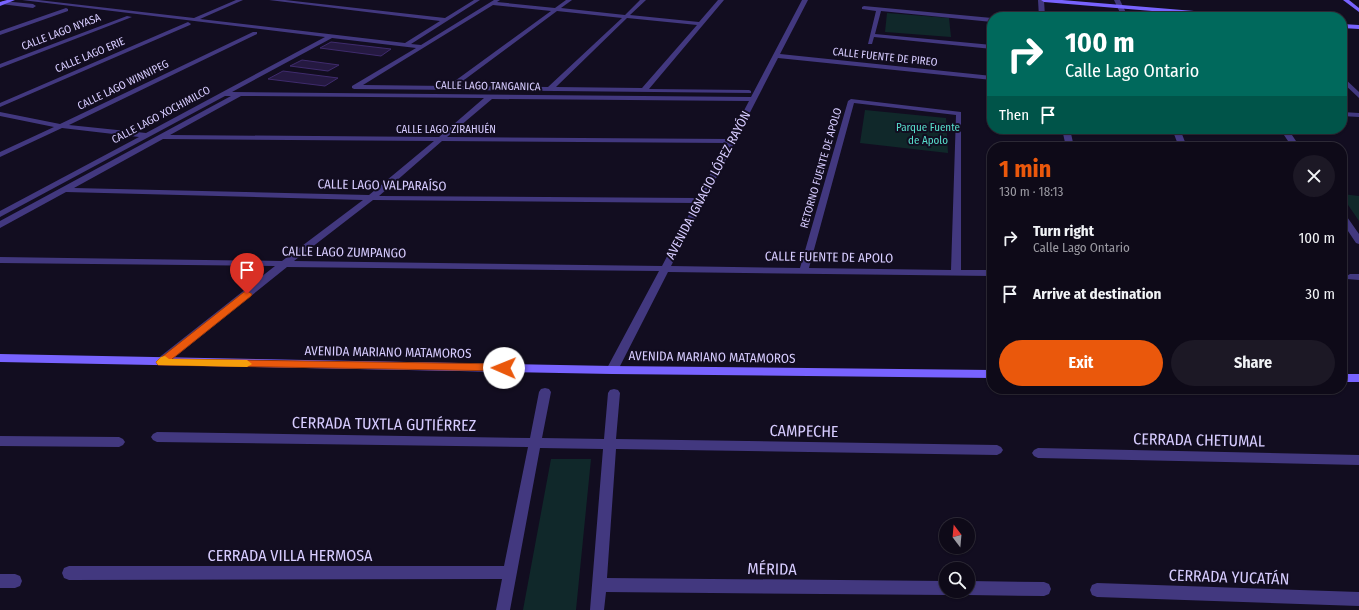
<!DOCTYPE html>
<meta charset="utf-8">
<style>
:root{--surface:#0e0a18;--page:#1c1825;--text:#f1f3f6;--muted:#9b9aa2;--line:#2e2b37;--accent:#ea580c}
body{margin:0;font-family:"Fira Sans Condensed",sans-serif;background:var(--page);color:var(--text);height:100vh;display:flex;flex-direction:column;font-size:15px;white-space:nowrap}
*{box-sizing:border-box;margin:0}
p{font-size:13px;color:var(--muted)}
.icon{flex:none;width:22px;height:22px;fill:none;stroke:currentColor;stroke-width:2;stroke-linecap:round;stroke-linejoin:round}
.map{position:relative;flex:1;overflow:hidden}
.panel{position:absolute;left:987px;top:142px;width:360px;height:252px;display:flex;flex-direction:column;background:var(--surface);border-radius:16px;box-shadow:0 1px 3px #0004,0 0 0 1px var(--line)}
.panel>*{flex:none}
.top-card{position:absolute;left:987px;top:12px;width:360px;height:122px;border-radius:16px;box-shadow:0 1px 3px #0004,0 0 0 1px var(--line);background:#00695c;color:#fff;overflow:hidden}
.needle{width:26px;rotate:344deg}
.tools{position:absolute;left:939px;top:518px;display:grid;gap:8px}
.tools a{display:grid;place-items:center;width:36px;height:36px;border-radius:50%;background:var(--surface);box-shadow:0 1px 3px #0004,0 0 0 1px var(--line);font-size:20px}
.pin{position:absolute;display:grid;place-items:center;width:34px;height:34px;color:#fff;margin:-41px -17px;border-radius:50% 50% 50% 0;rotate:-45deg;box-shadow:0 0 4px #0007}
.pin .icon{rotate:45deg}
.me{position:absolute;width:44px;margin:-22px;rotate:271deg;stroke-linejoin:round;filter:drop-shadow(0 0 3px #0008)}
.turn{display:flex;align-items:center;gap:14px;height:84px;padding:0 12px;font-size:18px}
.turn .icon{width:52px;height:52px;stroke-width:2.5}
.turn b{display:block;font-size:28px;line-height:34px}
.then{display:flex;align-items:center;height:38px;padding:0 12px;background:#0003;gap:8px;font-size:15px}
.round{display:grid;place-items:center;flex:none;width:42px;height:42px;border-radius:21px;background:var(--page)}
.overview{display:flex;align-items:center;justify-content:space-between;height:68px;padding:0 12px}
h1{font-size:24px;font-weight:700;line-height:30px;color:var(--accent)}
.button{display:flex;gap:8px;margin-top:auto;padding:8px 12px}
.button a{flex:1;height:46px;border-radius:24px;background:var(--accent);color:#fff;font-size:16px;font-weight:700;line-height:46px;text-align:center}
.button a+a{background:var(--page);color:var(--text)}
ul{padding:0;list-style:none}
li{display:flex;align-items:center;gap:12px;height:56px;padding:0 12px}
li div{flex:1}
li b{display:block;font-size:15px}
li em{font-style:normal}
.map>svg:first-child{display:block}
.green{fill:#10282a}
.building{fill:#251941;stroke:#3f2b6d}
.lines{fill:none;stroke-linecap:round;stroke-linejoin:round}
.street{fill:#42387f;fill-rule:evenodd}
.secondary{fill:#7863ff;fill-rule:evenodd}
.route{fill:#ea580c;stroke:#983908}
.slow{fill:#f59e0b}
.labels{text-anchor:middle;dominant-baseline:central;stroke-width:4;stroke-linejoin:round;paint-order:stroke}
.far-street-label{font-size:11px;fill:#d7ccff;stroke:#120d20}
.far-park-label{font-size:11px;fill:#58decc;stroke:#120d20}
.street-label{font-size:13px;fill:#d7ccff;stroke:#120d20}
.near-street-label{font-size:16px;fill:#d7ccff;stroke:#120d20}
</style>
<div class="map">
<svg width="1359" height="610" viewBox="0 0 1359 610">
<rect width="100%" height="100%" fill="#120d20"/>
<path class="green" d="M887,13L949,18L951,37L885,32Z
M865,110L946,118L948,153L860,143Z
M1342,194L1359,196V221L1342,196Z
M551,459H591L576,610H523Z"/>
<path class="building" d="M331,42L391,49L381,56L320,48Z
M302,60L339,65L328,71L290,66Z
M283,71L338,78L325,86L268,79Z"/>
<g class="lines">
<path class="street" d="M22,0H38L194,18L236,0H243L200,19L405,43L440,21L269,0H285L445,18L474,0H480L411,44L421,45L494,0H500L497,2L555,8L566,0H572L561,8L625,15L640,0H646L630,15L699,22L718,0H724L649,89L749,90L751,91V93L354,89L352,88V86L416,48L332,38L232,92L751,97L802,0H808L780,54L992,76V80L778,58L671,266L800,268L848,101L851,99L961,112V270H992V276L668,272L618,370L616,373H608L606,370L659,271L287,267L165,365H157L156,362L157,359L275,266L0,263V257L282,261L363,200L66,192L0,228V221L231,96H225L0,217V211L139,137L62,128L0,157V152L54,127L0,116V112L60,124L253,32H257V34L69,125L146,133L325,37ZM493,5L551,11L448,86L363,85ZM557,11L622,18L548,87L456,86ZM627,18L697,25L642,88L556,87ZM241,96L484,98L439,137L170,135ZM492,99L749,101L729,139L447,137ZM854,103L956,115L951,270L809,268ZM163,139L434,141L369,195L74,188ZM442,141L727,143L697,198L379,196ZM373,200L695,203L662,266L294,261Z
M1038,0H1044L1045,17H1039Z
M1114,0H1120L1128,17H1122Z
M3,1L33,4L36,6L33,8L1,4L0,3Z
M864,6L992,18V22L881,11L875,34L992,45V49L874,37L872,44H868L876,11L862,9V7Z
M66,8L68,9V11L0,35V31Z
M127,16L132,17L0,68V64Z
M188,22L191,24L190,25L0,107V103Z
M1342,76L1359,92V98L1342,82Z
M1342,112L1359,113V117L1342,116Z
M1062,129H1070L1074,147H1066Z
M1172,129H1180L1187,147H1179Z
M1280,129H1288L1300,147H1292Z
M1342,213L1345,214L1359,234V244L1356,243L1342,222Z
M1350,274H1359V280L1347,279L1345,277Z
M545,388L549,389L551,392L542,438L604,439L608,393L610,390L614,389L618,390L620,393L616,439L997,445L1001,447L1003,450L1001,453L997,455L616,449L607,578L946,581V591H952L946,595L606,592L604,610H590L603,449L540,448L510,610H496L502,579L69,580L64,578L62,573L64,568L69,566H504L528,447L157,442L153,440L151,437L153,434L157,432L530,438L539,392L541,389Z
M0,436L119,437L123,439L125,442L123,445L119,447L0,446Z
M1038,448L1359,455V465L1038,458L1034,456L1032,453L1034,450Z
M0,574H15L20,576L22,581L20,586L15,588H0Z
M968,581L1044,582L1049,584L1051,589L1049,594L1044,596L968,595L962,591H968Z
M1097,583L1359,592V606L1097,597L1092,595L1090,590L1092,585Z"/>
<path class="secondary" d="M7,0H15L0,6V2Z
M1041,0H1062L1242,15L1245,17H1224L1044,2Z
M1343,0H1349L1359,8V12Z
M1342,24L1359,25V29L1342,28Z
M0,354L612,366L992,370V378L612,374L0,362Z
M1342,374H1359V382H1342Z"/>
</g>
<path class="route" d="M247,291L252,294L251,296L172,359L504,364L509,368L504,371L158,365L156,362L158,360L244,292Z"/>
<path class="slow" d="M165,356L169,359L247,360L252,364L247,367L158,365L156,362L161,357Z"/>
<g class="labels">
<g class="far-street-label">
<text transform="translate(61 32) rotate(-21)">CALLE LAGO NYASA</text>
<text transform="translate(90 55) rotate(-23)">CALLE LAGO ERIE</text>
<text transform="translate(885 57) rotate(6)">CALLE FUENTE DE PIREO</text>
<text transform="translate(123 85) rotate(-26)">CALLE LAGO WINNIPEG</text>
<text transform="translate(488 86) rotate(1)">CALLE LAGO TANGANICA</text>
<text transform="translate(161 115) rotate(-28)">CALLE LAGO XOCHIMILCO</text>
<text x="446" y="129">CALLE LAGO ZIRAHUÉN</text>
<text transform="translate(821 168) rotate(-74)">RETORNO FUENTE DE APOLO</text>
</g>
<g class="far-park-label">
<text x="928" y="127">Parque Fuente<tspan x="928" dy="13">de Apolo</tspan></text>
</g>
<g class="street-label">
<text transform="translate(382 185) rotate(1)">CALLE LAGO VALPARAÍSO</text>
<text transform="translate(708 185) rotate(-62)">AVENIDA IGNACIO LÓPEZ RAYÓN</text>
<text transform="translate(344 252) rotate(1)">CALLE LAGO ZUMPANGO</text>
<text transform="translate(829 257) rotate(1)">CALLE FUENTE DE APOLO</text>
<text transform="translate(388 352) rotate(1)">AVENIDA MARIANO MATAMOROS</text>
<text transform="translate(712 357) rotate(1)">AVENIDA MARIANO MATAMOROS</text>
</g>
<g class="near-street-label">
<text transform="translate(384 424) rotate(1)">CERRADA TUXTLA GUTIÉRREZ</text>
<text transform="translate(804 431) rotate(1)">CAMPECHE</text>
<text transform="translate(1199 440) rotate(1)">CERRADA CHETUMAL</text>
<text x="290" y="555">CERRADA VILLA HERMOSA</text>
<text transform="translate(772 569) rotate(1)">MÉRIDA</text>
<text transform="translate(1229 577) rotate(2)">CERRADA YUCATÁN</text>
</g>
</g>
</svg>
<div class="tools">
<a><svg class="needle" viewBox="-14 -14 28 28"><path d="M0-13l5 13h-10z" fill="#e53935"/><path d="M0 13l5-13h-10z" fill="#9b9aa2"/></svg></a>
<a><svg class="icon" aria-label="search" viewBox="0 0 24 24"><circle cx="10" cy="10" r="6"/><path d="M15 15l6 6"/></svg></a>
</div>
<div class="pin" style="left:247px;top:294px;background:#d93025"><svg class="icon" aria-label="arrive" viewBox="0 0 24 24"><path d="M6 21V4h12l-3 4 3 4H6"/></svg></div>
<svg class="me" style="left:504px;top:368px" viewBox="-20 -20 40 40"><circle r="19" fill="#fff"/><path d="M0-13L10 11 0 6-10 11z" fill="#ea580c"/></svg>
<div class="top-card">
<div class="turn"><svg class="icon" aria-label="right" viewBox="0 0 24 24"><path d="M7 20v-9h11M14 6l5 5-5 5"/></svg><div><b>100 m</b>Calle Lago Ontario</div></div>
<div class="then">Then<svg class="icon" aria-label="arrive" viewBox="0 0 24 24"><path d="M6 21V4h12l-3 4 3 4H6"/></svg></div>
</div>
<section class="panel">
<div class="overview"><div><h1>1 min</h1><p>130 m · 18:13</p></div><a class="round"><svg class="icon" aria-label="close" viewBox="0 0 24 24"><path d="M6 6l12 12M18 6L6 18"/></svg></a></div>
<ul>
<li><svg class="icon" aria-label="right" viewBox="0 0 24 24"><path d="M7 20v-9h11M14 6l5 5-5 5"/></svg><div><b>Turn right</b><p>Calle Lago Ontario</p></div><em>100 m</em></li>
<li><svg class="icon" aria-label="arrive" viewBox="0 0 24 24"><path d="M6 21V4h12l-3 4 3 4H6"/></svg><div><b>Arrive at destination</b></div><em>30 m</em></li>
</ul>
<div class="button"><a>Exit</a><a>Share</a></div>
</section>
</div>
